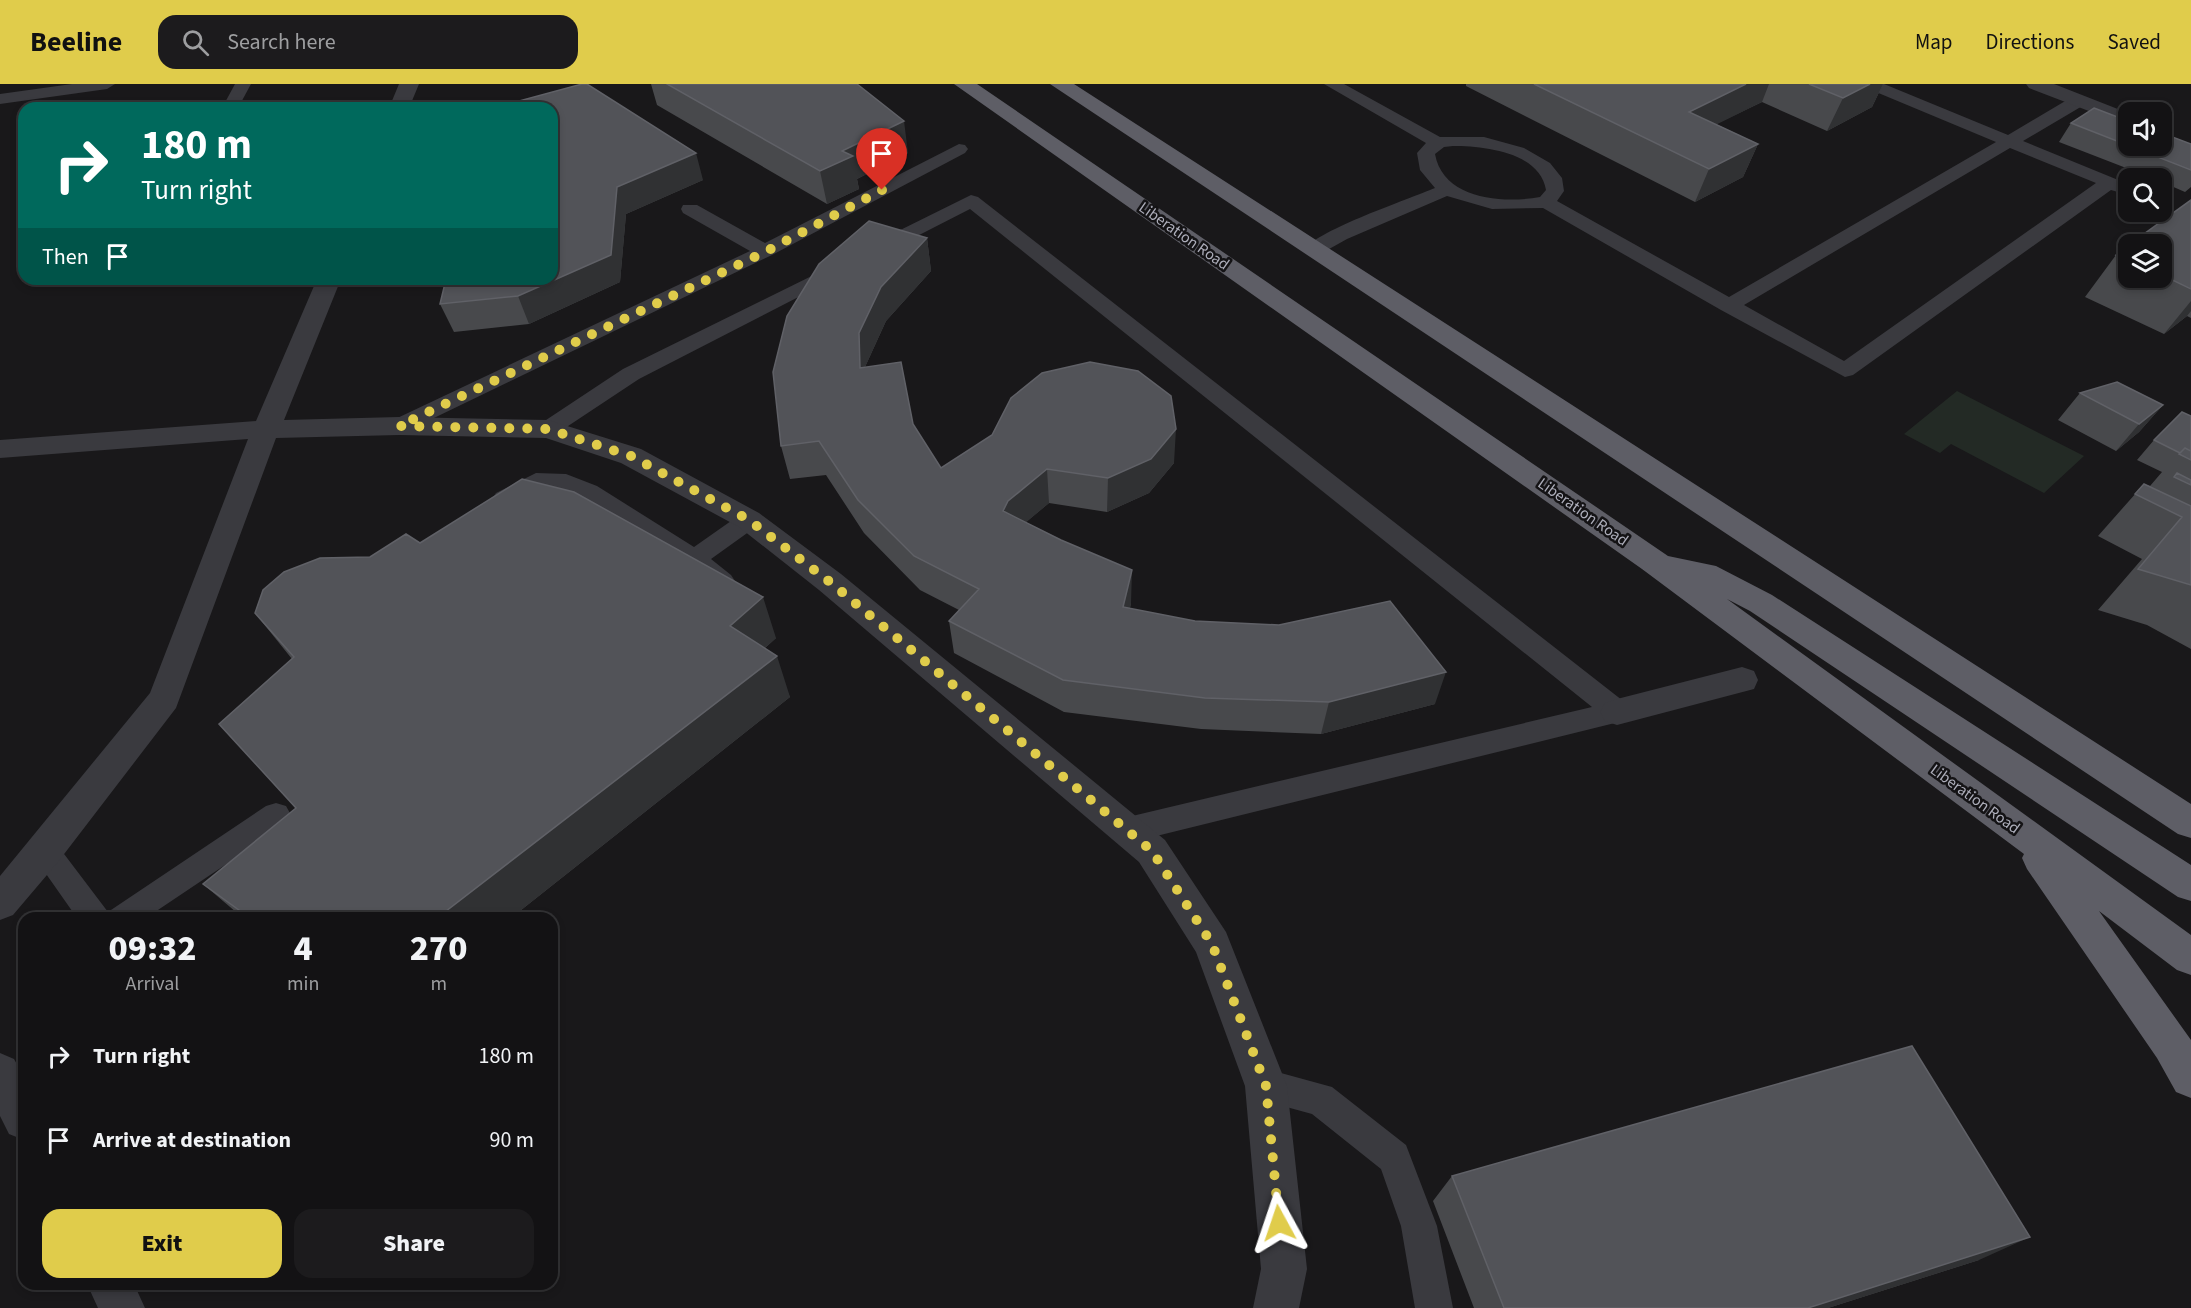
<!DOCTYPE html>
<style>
:root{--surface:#131214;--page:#1c1b1d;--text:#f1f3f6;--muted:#9d9ea0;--line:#323234;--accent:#e0cc4b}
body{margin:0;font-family:"Source Sans 3",sans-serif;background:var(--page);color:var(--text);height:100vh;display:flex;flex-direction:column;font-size:22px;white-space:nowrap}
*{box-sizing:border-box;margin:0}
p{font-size:20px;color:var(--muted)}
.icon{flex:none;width:33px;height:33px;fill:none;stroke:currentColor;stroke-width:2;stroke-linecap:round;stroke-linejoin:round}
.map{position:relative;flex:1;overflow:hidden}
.drawer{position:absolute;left:18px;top:828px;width:540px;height:378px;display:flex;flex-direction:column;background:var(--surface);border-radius:18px;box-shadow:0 3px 9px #0003,0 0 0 2px var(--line)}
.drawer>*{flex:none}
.top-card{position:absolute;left:18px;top:18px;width:540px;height:183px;border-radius:18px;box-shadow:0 3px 9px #0003,0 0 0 2px var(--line);background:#00695c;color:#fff;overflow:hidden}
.tools{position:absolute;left:2118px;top:18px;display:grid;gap:12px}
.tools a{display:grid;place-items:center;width:54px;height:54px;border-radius:12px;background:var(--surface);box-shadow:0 3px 9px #0003,0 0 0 2px var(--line);font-size:30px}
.pin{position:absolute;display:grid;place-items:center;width:51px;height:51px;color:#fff;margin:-62px -26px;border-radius:50% 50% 50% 0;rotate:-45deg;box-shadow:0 0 6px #0007}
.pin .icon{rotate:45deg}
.me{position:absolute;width:66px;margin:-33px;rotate:355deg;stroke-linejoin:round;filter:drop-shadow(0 0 4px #0008)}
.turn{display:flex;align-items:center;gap:21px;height:126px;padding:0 24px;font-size:27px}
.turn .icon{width:78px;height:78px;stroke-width:2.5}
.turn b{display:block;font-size:42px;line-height:51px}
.then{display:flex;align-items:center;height:57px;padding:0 24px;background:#0003;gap:12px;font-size:22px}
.eta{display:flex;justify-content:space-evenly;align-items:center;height:102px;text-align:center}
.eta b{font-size:36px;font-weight:800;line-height:42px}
.action{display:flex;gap:12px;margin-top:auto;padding:12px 24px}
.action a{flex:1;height:69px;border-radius:18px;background:var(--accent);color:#111;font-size:24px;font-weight:800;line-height:69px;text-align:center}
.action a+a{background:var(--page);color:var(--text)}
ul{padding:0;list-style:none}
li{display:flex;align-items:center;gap:18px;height:84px;padding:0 24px}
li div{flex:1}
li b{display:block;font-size:22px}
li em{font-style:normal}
header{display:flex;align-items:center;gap:36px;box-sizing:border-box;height:84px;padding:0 30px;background:var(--accent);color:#111}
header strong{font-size:28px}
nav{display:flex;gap:33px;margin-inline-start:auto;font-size:21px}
.search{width:420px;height:54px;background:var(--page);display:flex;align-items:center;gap:15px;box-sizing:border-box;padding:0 21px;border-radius:18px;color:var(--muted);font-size:22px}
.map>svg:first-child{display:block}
.green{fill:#232a25}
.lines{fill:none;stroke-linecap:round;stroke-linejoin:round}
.service{fill:#3a3a3f;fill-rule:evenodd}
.minor{fill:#3a3a3f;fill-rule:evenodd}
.trunk{fill:#5e5e66;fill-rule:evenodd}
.wall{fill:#48494c}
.shaded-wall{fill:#303133}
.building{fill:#525358;stroke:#606167;stroke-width:1.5}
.route{stroke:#e0cc4b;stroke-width:10;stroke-dasharray:0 18}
.labels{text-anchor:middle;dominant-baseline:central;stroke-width:5;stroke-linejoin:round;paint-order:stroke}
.street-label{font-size:16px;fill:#acadb9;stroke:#141315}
</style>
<header>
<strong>Beeline</strong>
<div class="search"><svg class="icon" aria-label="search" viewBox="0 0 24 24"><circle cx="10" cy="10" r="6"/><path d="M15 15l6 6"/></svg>Search here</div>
<nav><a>Map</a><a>Directions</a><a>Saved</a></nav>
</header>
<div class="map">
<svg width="2191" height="1224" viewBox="0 0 2191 1224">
<rect width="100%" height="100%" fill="#19181a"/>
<path class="green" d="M1957,307L2084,372L2044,409L1951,360L1940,369L1904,350Z"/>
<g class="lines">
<path class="service" d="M72,0H115L107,5L0,20V10Z
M235,0H251L238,24H222Z
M1324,0H1344L1440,53H1484L1524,64L1550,79L1562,94L1564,107L1557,117L1729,213L1996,58L1864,3L1862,0H1884L2008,51L2072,13H2084L2086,17L2084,21L2023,57L2128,100V111L2111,106L1853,291L1845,293L1721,226L1543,124L1492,125L1447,112L1347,155L1322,169H1308L1305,165C1318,146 1409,115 1435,104L1420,86L1417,69L1426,59ZM1453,62C1484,62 1540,68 1546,106L1540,113C1502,120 1443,115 1435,70L1444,63ZM2010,64L2096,99L1844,277L1744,221Z
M959,60L965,61L968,65L965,69L772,171L407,347L399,349L391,347L388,342L391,337L750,167L683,129L681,125L683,121H697L765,159Z
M971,111L978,113L1627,620L1631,628L1627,636L1128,759L1118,755L1113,746L1118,737L1128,733L1592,623L970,125L884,169H870L867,165L870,161Z
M838,179L848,185L845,189L639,295L556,350L548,352L540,350L537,345L540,340L623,285Z
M536,389L566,390L597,402L694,463L741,430L749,428L757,430L761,436L757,442L711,475L731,491L735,497L731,503L722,506L713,503L685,481L581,414C568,408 553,401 539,406C523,410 514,426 496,421L492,415L496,409Z
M276,719L286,722L291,731L286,740L146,834H77L30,767L35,758L45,754L55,758L108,828L266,722Z
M1266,985L1332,1003L1406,1061L1437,1142L1453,1224H1415L1401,1142L1381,1085L1312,1030L1254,1014L1249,1002L1254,990Z"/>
<path class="minor" d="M399,0H419L409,24H389Z
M2026,0H2054L2128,29V42L2029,4Z
M317,195H341L284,336L399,333L548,336L641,365L759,429L841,490L1165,756L1226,848L1287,1002L1307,1185L1299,1224H1253L1261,1185L1245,1002L1196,868L1139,778L819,506L739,443L621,379L546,354L399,351L276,354L176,624L58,778L13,831L0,836V792L150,609L248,355L0,374V356L256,337Z
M1742,583L1754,587L1758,596L1754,605L1617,641L1605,637L1600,628L1605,619L1617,615Z
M0,969L14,975L24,993V1056L9,1050L0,1032Z
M87,1200H134L145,1224H98Z"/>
<path class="trunk" d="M954,0H977L1668,472L1716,482L1772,511L2191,781V817L2178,813L1750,527L1727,515L2191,851V891L2177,886L2099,827L2191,956V1014L2176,1008L2157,974L2027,785L2022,774L2024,770L1642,485Z
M1050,0H1074L2191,720V754L2178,750Z"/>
</g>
<path class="wall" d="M651,0H857L908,69L857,95L859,105L827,120L657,21Z
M1466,0H1883L1872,23L1827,47L1762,18L1716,40L1758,60L1743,93L1695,118L1466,2Z
M552,24L703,96L626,130L620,198L529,240L454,248L440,220Z
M2071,39L2191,60V103L2185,108L2162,98V94H2152L2059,58Z
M2191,116V234L2187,232L2164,250L2085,213L2116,171L2128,162V194H2162V160Z
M927,154L931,187L886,237L865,283L913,340L941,384L1174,379L1149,409L1107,428L1049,419L1026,438L1131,519L1130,524L1435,620L1321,650L1201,645L1064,628L954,569L949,537L959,526L920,506L864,449L826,391L790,395L781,362Z
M2080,309L2163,321L2139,348L2116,367L2058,336Z
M2191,332V565L2147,541L2098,526L2142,475L2098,452L2144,400L2150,402L2162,388L2137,376L2154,356Z
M420,459L776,554L765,564L790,613L511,834H243L203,800L296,724L292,575L255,529L370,473Z
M1452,1092L1979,1176L1828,1224H1474L1433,1117Z"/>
<path class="shaded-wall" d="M1746,0H1769L1762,18L1677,60L1689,28Z
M1870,0H1883L1872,23L1827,47L1843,14Z
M904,37L908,69L857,95L859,105L827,120L820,87L842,67Z
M1758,60L1743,93L1695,118L1709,85Z
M696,69L703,96L626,130L620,198L529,240L518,212L617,103Z
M927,154L931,187L886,237L865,283L860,284L859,249L881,203Z
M2191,217V227L2187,232L2164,250Z
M2163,321L2139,348L2116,367L2139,340Z
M1176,345L1174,379L1149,409L1107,428L1108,394Z
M1047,385L1049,419L1011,451L1003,427L1008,417Z
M1132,486L1131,519L1123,556V523Z
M763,513L776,554L744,583L730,542Z
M777,572L790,613L511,834H437Z
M1446,588L1435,620L1321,650L1329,618Z
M2030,1153L1979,1176L1828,1224H1808Z"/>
<path class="building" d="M582,0H587L696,69L617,103L611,171L518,212L440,220L446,195H552V24H493Z
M667,0H857L904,37L842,67L853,72L820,87Z
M1534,0H1746L1689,28L1758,60L1709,85Z
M1809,0H1870L1843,14Z
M2094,24L2128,37V62H2162V49L2191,60V86L2071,39Z
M2191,116V205L2162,191V160H2130Z
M869,137L927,154L881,203L859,249L860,284L901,278L913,340L941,384L992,351L1011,314L1042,289L1090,278L1138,287L1171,312L1176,345L1151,375L1108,394L1047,385L1008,417L1003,427L1061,456L1132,486L1123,523L1195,537L1279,541L1390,517L1446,588L1329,618L1205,614L1063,596L949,537L979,505L914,472L858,416L819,357L781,362L773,288L787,232L819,180Z
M2128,162V177L2116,171Z
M2117,298L2163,321L2139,340L2080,309Z
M2182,328L2191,332V367L2185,364L2180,369L2154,356Z
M2185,364L2191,367V376L2179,370Z
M2177,389L2191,396V401L2174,393Z
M522,395L574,408L763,513L730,542L777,572L437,834H250L203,800L296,724L219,640L294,573L255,529L263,506L284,488L320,474L370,473L406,450L420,459Z
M2144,400L2191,422V501L2138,485L2182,433L2135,410Z
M1912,962L2030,1153L1808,1224H1504L1452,1092Z"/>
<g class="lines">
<path class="route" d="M882,106L765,168L399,342L548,345L631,372L749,436L830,498L1152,767L1212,860L1266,1002L1279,1139"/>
</g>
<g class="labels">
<g class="street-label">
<text transform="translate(1184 152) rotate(35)">Liberation Road</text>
<text transform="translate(1583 428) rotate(35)">Liberation Road</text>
<text transform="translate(1975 715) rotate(36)">Liberation Road</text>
</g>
</g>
</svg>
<div class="tools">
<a><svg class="icon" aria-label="sound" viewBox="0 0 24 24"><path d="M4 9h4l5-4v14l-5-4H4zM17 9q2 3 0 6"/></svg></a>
<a><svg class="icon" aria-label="search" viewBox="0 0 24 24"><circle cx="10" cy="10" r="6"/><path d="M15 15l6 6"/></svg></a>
<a><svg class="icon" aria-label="layers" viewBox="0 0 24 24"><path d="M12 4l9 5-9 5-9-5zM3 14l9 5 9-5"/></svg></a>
</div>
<div class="pin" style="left:882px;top:106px;background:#d93025"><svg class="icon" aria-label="arrive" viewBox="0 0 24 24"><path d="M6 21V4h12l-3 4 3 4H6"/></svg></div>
<svg class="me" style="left:1279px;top:1139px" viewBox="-20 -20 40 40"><path d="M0-17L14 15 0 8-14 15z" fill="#e0cc4b" stroke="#fff" stroke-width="4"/></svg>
<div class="top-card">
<div class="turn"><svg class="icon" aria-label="right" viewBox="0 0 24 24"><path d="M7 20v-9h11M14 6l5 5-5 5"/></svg><div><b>180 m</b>Turn right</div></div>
<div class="then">Then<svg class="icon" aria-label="arrive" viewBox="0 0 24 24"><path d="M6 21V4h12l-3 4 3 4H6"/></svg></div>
</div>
<section class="drawer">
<div class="eta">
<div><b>09:32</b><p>Arrival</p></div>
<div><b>4</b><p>min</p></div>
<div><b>270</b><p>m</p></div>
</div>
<ul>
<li><svg class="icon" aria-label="right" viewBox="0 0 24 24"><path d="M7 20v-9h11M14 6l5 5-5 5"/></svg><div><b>Turn right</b></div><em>180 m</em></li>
<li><svg class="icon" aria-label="arrive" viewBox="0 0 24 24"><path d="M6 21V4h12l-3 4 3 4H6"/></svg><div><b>Arrive at destination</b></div><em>90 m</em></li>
</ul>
<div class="action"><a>Exit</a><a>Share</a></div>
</section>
</div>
